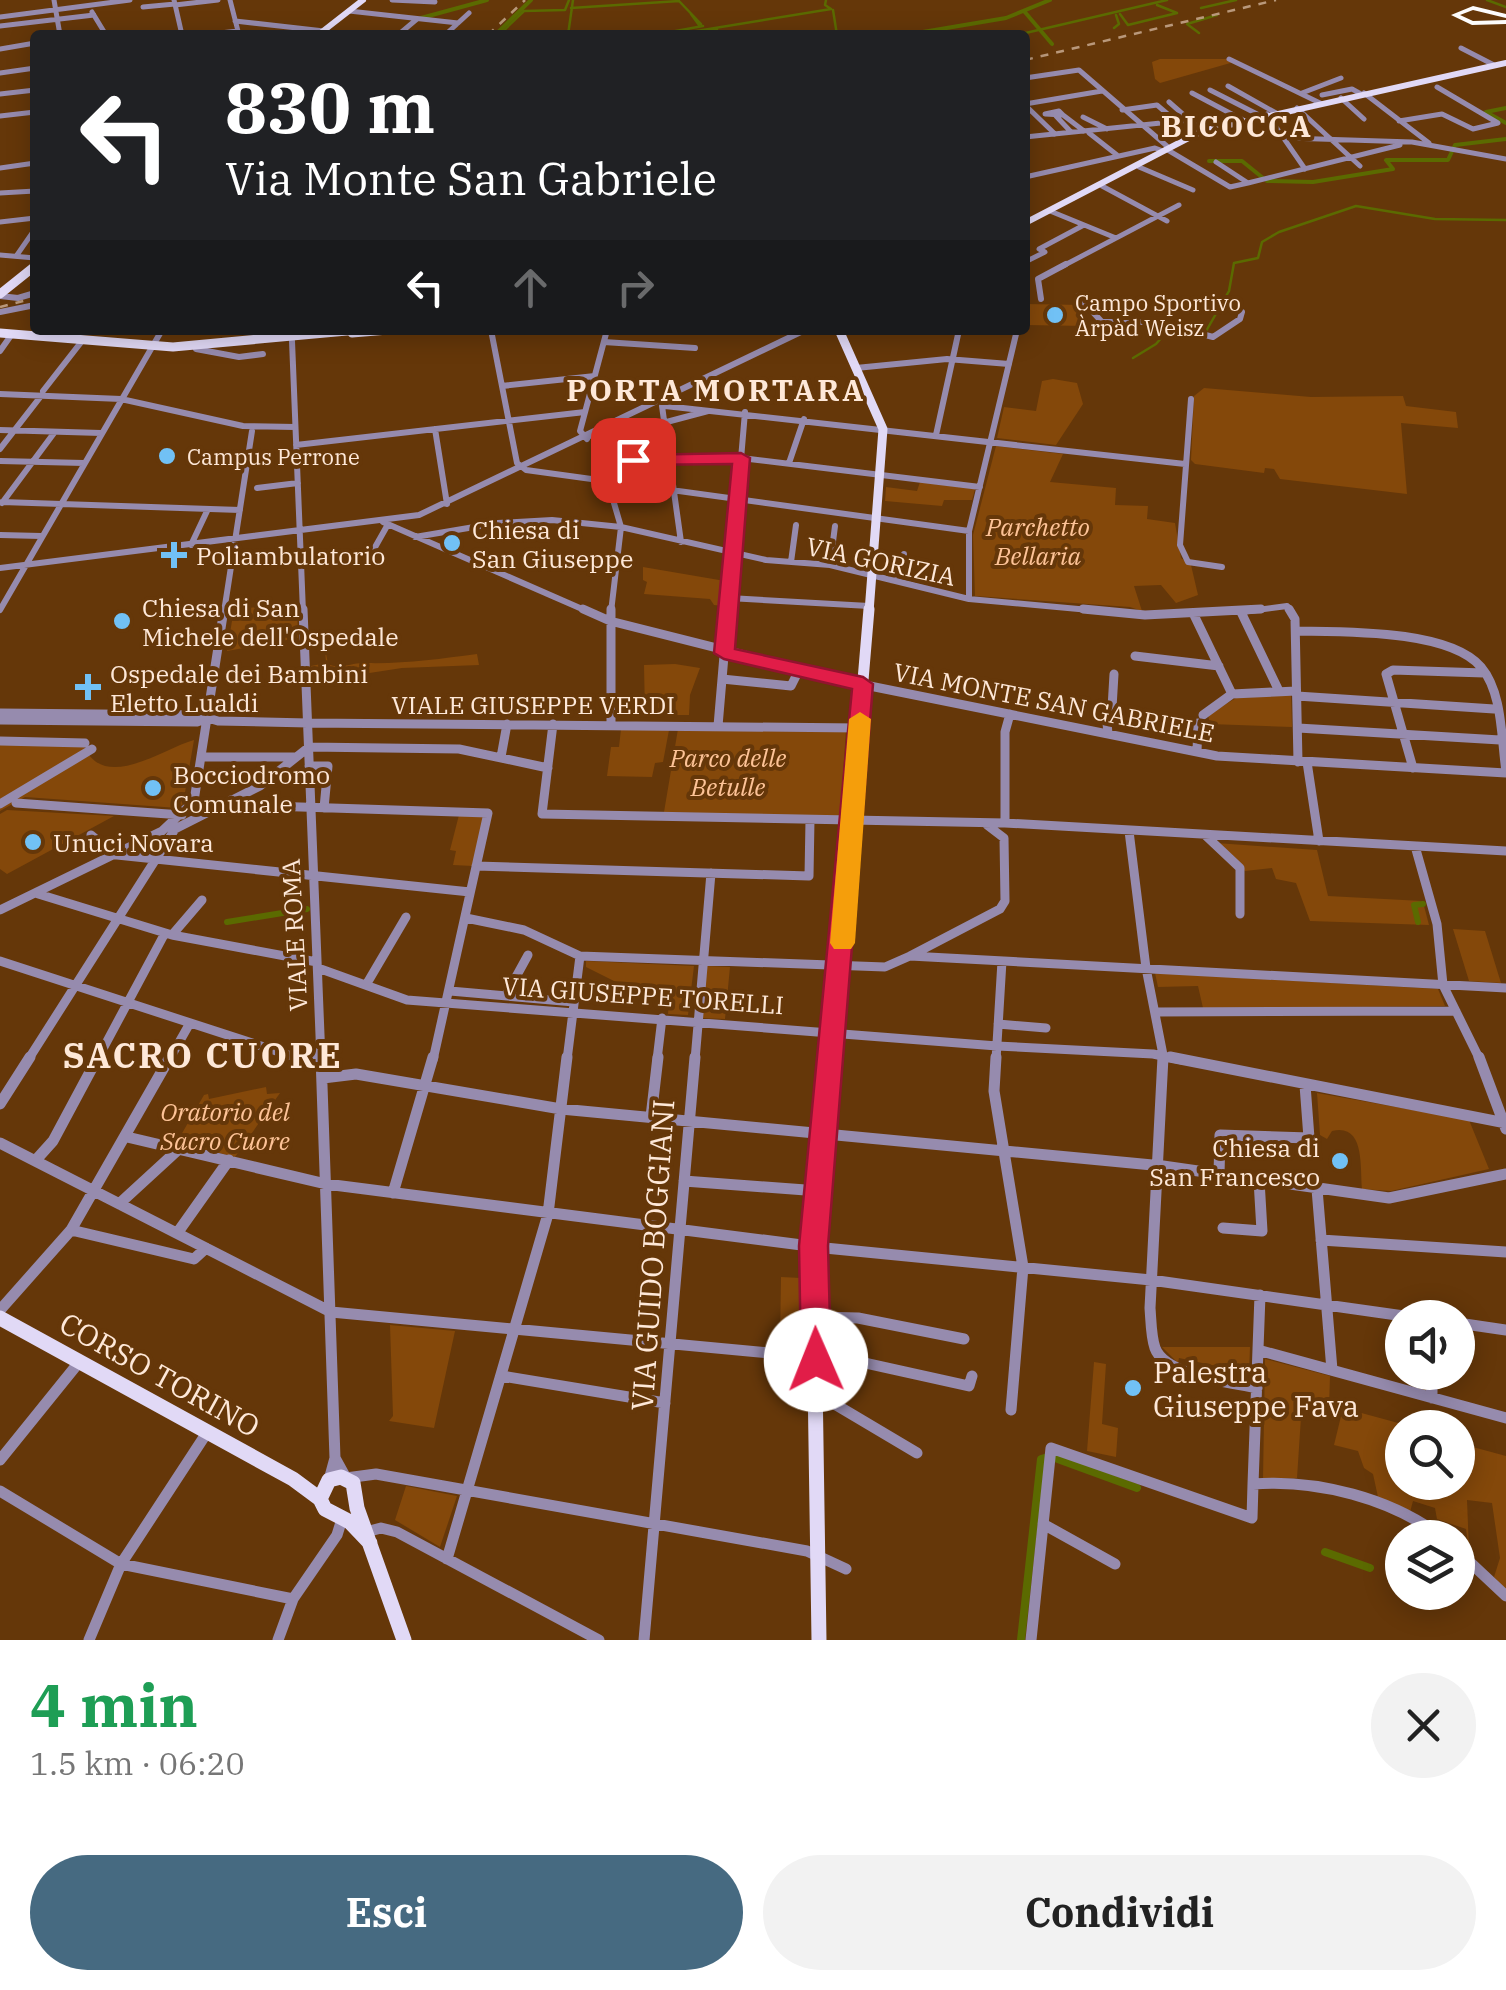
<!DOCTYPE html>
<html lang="it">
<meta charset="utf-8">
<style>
:root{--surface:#fff;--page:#f2f2f2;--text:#222;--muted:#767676;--accent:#466a81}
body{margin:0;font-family:"IBM Plex Serif",serif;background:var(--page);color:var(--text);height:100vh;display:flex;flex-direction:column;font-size:38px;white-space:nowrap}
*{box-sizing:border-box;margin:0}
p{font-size:32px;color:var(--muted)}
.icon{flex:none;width:55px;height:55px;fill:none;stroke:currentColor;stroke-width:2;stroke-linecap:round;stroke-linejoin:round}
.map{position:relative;height:1640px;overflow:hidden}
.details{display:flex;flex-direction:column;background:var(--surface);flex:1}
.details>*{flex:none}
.hud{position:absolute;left:30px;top:30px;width:1000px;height:305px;border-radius:10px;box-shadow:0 5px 25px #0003;background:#202124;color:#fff;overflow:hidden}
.buttons{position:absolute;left:1385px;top:1300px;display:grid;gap:20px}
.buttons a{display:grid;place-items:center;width:90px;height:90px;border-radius:50%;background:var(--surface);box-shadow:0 5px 25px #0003;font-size:50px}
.pin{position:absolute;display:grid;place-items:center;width:85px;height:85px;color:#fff;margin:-42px;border-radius:20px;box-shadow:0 5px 15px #0006}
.me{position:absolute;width:110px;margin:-55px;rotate:359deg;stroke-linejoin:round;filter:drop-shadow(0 0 8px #0008)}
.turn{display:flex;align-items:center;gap:35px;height:210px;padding:0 30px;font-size:45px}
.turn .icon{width:130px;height:130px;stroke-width:2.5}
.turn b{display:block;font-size:70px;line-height:85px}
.lanes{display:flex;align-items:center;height:95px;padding:0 30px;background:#0003;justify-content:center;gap:50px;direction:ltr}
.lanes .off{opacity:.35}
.round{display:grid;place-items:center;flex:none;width:105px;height:105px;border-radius:52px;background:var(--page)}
.headline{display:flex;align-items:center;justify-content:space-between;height:170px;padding:0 30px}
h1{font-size:60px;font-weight:700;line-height:75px;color:#1e9e55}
.primary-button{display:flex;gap:20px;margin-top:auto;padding:20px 30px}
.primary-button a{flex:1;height:115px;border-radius:60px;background:var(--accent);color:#fff;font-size:40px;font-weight:700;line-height:115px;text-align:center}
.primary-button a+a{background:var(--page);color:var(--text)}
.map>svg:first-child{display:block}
.green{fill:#84480a}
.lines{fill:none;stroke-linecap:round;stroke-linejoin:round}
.stream{stroke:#5b6a00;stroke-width:2.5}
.canal-far2{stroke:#5b6a00;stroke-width:4}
.canal-far1{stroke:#5b6a00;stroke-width:6}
.canal{stroke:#5b6a00;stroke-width:8}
.minor-far3{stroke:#968bae;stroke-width:5}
.minor-far2{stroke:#968bae;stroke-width:6}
.minor-far1{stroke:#968bae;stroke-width:9}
.minor{stroke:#968bae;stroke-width:11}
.major-far3{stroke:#e1d9f6;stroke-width:6}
.major-far2{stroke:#e1d9f6;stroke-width:9}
.major-far1{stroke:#e1d9f6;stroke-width:11}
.major{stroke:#e1d9f6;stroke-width:15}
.highway{fill:#fcfcfc;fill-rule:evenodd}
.rail{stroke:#b9987b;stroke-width:2.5;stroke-dasharray:8 8;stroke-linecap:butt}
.route{fill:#e11d48;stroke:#92132f;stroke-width:2.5}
.slow{fill:#f59e0b}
.poi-dot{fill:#71c1f5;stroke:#653709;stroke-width:4}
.labels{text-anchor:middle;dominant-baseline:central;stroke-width:8;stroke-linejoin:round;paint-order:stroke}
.far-poi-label{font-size:22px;fill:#fee8d8;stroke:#653709;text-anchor:start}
.park-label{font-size:25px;font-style:italic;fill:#fdc397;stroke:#653709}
.poi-label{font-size:25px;fill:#fee8d8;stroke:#653709;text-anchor:start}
.street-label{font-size:25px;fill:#fee8d8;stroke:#653709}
.far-district-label{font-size:30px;font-weight:bold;letter-spacing:2.5px;fill:#fee8d8;stroke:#653709}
.near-street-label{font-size:30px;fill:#fee8d8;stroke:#653709}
.near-poi-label{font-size:30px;fill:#fee8d8;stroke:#653709;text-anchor:start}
.district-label{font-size:35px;font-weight:bold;letter-spacing:2.5px;fill:#fee8d8;stroke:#653709}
</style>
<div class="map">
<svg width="1506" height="1640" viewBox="0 0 1506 1640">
<rect width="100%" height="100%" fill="#653709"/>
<path class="green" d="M1160,59H1228L1234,62L1160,83L1155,79L1152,62Z
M1025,304L1083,305L1087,326L1025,325Z
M1053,379L1077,383L1083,404L1056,445L997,438L1004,407L1036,411L1042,381Z
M1204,388L1311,397L1403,396L1406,406L1456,412L1458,428L1401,423L1407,494L1280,479L1274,469L1265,468L1264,473L1195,464L1191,460L1194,396Z
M996,446L1063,454L1050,482L1116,488L1115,505L1148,506L1147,519L1175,523L1181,558L1191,565L1198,595L1176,603L1161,585L1134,586L1142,611L1130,607L975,596L973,535Z
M920,482L975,489L972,500H944L942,506L885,501L886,487L917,491Z
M643,567L725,581L723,606L714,605L710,599L644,594L647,582L643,580Z
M297,604L298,638L227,651L234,609Z
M325,648L328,664C340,670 352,662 366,663C403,664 439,659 477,654L479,665L402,668L311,682V666L326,663Z
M675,664L700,668L690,695L689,715H645L644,665Z
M1291,695L1292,727L1210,724L1208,715L1236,698Z
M621,729L669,730L663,762L655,763L652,777L607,776L611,747H619Z
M678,729L846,731L840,817L664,812Z
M194,740L183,804L178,808L25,797L0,811V745L84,746C104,793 164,748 194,740Z
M7,810L114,816L7,874L0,869V814Z
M459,815L484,816L473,866L453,865L456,851L450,850Z
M1216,843L1317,850L1328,896L1422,901L1412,904L1414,916L1419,917L1416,907L1424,906L1429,925L1310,921L1296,883L1276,879L1272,868L1245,871Z
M1453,929L1485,931L1501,983L1469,981Z
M586,961L694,966L688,1015L668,1014L669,999L626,987L586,967Z
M706,966L730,967L725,1019L701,1018Z
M1155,973L1438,989L1445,1006L1203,1008L1198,986L1158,987Z
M266,1087L267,1094L280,1093L235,1157L177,1142L204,1095L208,1094L209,1099Z
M1317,1093L1469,1120L1489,1169L1391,1191L1362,1189C1360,1166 1365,1123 1332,1131L1327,1139L1320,1135Z
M781,1277L801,1278L800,1342L780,1341Z
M390,1325L455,1331L434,1428L389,1421L393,1416Z
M1162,1347H1250L1249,1373L1179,1358L1178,1363Z
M1265,1359L1330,1376L1329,1408L1302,1402L1297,1478L1263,1479Z
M1094,1362L1106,1364L1102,1424L1118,1428L1116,1457L1087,1451Z
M1343,1408L1413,1427L1402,1428V1482H1458V1443L1506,1456V1592L1494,1577L1500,1558L1492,1503L1467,1500L1469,1550L1466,1529L1437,1519L1435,1508L1413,1501L1410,1512L1378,1497L1373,1474L1364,1468L1358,1451L1334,1445Z
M406,1486L457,1496L440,1547L395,1520Z"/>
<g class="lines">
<path class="stream" d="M1487,0L1506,7
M679,1L701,24
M571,8L679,1
M1201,8L1236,0
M833,10L837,35
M691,14L699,25
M1120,14L1128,25L1177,13L1157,5
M1114,28L1119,24L1116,15
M717,29L712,30L719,35
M1199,33L1187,24L1217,15
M499,35L524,11L565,10L569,0
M568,35L573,0
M654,35L703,26
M672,35L831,9L825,5L826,0
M1017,35L1167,0
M1205,333L1229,291L1234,263L1258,258L1262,242L1279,232L1356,206L1435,219L1506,220
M1133,358L1156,344L1170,328"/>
<path class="canal-far2" d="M1024,11L1052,44
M421,18L487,0
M495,35L531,0
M905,35L1006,18L1050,0
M1506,108L1486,112L1506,123
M1209,161H1242L1263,178
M1267,181L1313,182L1393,169L1386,160H1448L1455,145L1506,139"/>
<path class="canal-far1" d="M227,922L307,909
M1418,922L1414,905L1423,904"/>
<path class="canal" d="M1055,1458L1137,1488
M1325,1552L1370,1568
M1021,1640L1041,1459L1048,1457"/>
<path class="minor-far3" d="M54,0L60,35
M174,0L182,35
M230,0L239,35
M392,0L435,2
M175,5L218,0
M143,7L175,4
M349,11L458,23
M92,12L106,35
M0,17L130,0
M235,21L324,31
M0,26L94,15
M202,35L238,31
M398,35L417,19
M445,35L469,13
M1461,48L1494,65
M0,49L35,43
M1229,59L1320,103
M0,73L35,68
M1025,78L1079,70L1168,147
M1228,86L1276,113
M1210,90L1261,116
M1192,93L1243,120
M1302,93L1341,78
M1364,93L1429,143
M0,94L35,90
M1322,95L1352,89L1361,94
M1341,98L1364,119
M1169,102L1202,131
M1025,104L1102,91
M1025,105L1055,134
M1297,108L1360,166
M1122,110L1157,105L1177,122
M1059,111L1063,115L1045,114Z
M1267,114L1305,169
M1063,115L1084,131
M0,116L35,112
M1056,116L1071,132
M1083,117L1107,129
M1399,121L1442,114L1473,129L1498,123L1437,87
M1089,133L1117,155
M1025,137L1190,120
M1288,138L1412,142L1506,159
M1166,149L1230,187L1248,183L1216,162
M1139,167L1193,190
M0,168L35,163
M1025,177L1155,148L1163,151
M1248,183L1400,145
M1102,186L1167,221
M0,193L35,191
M1050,211L1116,238
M0,222L35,218
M0,255L35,258
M17,255L35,229
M1025,262L1045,252L1039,249L1084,225
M1061,267L1179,205"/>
<path class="minor-far2" d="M0,296L18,298L35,293
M1078,296L1102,322H1157L1213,337L1240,319L1242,312
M1041,299L1038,279L1066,264
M0,312L35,305
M491,330L517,463L526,470L969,531
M292,341L303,612
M604,342L695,348
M196,349L239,357L263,354
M0,351L12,334
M856,368L947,359L1009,364
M502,386L595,376
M43,391L82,341
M0,394L121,399L243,426L295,427
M1191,399L1180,545L1188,562L1222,567
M662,406L681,542
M665,406L1185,464
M435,429L447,504
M0,430L101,433
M589,434L595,438L621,527L611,612
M936,435L959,330
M587,439L580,431L607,330
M595,441L708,411
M296,445L585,412
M0,449L41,396
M0,461L84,463
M601,461L741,458L980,487
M789,463L804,419
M257,488L298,483
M2,502L240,510
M2,503L54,433
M383,522L589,612
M0,535L41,536
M415,537L498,523L552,520L621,527L766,560L830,565L969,599L1111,612
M191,545L208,509
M374,549L387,526
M791,562L796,525
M830,565L835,526
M0,568L419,515L805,330
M891,580L903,563L904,554
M729,598L869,606
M969,599V531L1017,330
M0,610L162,330
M224,612L252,431
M728,612L745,412
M1242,612L1287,606L1291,612"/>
<path class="minor-far1" d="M303,609L321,1060
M583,609L610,621L855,683L1217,756L1506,773
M1083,609L1145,615L1261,609
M1289,609L1295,619L1298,762
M1241,612L1279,691
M1194,615L1232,694L1296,691
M1296,631C1342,632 1449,629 1481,667C1503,693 1501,739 1506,771
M1135,656L1219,666
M722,679L791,686L799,670
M1297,696L1494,709
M0,713L198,715L218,721L308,723L859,728
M1203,715L1232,694
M0,720L197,722L208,718
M553,724L542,814L1005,823L1506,851
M611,725V609
M718,726L728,609
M1298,728L1500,740
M1108,734L1106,711L1112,708L1114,674
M0,741L85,743
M1197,752L1198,723
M201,757H294
M501,757L507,724
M1307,762L1319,841
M309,766H328L324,808
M1413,768L1386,674L1393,670L1484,673
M231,800L235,805L488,813L433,1060
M16,803L182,815
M0,804L92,749
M204,812L196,810L194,801L224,609
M1005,823V732L1010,714
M1129,831L1146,968L1164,1060
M91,835L115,855
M1205,835L1240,868V914
M1415,846L1437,924L1443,985L1480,1060
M117,855L470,892
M476,866L809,876L810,820
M35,893L172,935L317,962
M0,910L162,831L194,801
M466,918L524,930L580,956L885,967L910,956L1506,988
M172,935L202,900
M910,956L1000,909L1005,901L1004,838L987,825
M0,961L295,1057L322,1053
M318,968L407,1000L997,1046L1153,1054L1182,1060
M366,985L406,917
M450,991L574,1002
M506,995L528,955
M1156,1012L1456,1011
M998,1024L1046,1028
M28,1060L175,829L260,786L309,747L459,749L548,768
M97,1060L165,933
M169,1060L190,1023
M567,1060L580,956
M657,1060L662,1018
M695,1060L711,873
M996,1060L1002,961"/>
<path class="minor" d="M321,1057L335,1458L329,1480
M996,1057L994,1091L1023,1267L1011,1410
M1163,1057L1150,1308C1151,1320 1151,1337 1155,1348C1165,1376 1231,1382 1257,1388
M1170,1057L1506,1123
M1479,1057L1506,1129
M323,1078L356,1074L561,1109L1163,1166L1389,1198L1506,1174
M0,1104L30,1057
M651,1117L658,1057
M127,1137L326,1184L825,1248L1151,1280L1418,1318
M0,1143L331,1312L856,1361L969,1386L972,1376
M35,1161L53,1141L98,1057
M1219,1175L1220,1135L1309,1138L1305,1085
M684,1181L819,1191
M1317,1189L1332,1370
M393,1193L433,1057
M119,1204L180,1148
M1223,1228L1262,1231L1259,1180
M71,1230L194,1259L206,1248
M178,1232L229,1160
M1321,1240L1506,1252
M0,1310L71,1230L170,1057
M815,1317L858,1318L964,1339
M1458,1323L1506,1330
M1258,1350L1506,1418
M1432,1372V1398
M502,1376L665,1403
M816,1393L917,1453
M335,1458L346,1478L376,1474L807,1551L846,1569
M0,1460L80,1361
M1253,1484L1260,1295
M0,1491L121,1564L293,1599
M1043,1524L1115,1564
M366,1532L381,1528L397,1532L599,1640
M1458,1551L1506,1596
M447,1559L548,1214L567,1057
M89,1640L121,1564L208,1431
M278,1640L293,1599L337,1535L342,1519
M644,1640L695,1057
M1031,1640L1051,1448L1252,1518L1253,1484C1316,1479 1392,1498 1443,1538"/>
<path class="major-far3" d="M318,35L363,0
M1025,223L1202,131L1506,63"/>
<path class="major-far2" d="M0,294L35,266
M839,330L883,429L869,612
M0,333L173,347L358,330
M352,333L388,330"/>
<path class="major-far1" d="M831,1060L869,609"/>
<path class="major" d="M0,1318L293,1479L320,1499L325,1509L350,1522L370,1543
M320,1499L329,1480L341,1477L353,1483L357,1508L404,1640
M819,1640L813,1246L831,1057"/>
<path class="highway" d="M1473,6L1506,14V18L1473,10L1460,15L1473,21L1506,20V24L1472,25L1451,15Z"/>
<path class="rail" d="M488,35L525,0
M1025,60L1276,0
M0,307L35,298"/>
</g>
<path class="route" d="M741,453L750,458L735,649L863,677L873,684L828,1246L831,1360L826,1370L816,1374L805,1370L801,1360L799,1246L852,689L724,659L714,653L732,464L633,465L624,460L633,455Z"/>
<path class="slow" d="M860,712L871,719L855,943L851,949H834L830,943L849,719Z"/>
<g class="poi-dot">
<circle cx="1055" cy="315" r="10"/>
<circle cx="167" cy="456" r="10"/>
<circle cx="452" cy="543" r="10"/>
<path d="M169 540h10v10h10v10h-10v10h-10v-10h-10v-10h10z"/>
<circle cx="122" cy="621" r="10"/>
<path d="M83 672h10v10h10v10h-10v10h-10v-10h-10v-10h10z"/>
<circle cx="153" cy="788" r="10"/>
<circle cx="33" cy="842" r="10"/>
<circle cx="1340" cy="1161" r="10"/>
<circle cx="1133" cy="1388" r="10"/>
</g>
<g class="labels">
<g class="far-poi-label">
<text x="1075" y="302">Campo Sportivo<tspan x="1075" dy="25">Àrpàd Weisz</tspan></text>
<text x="187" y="456">Campus Perrone</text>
</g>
<g class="park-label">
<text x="1038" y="526">Parchetto<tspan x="1038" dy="29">Bellaria</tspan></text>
<text x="728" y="757">Parco delle<tspan x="728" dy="29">Betulle</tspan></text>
<text x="225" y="1111">Oratorio del<tspan x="225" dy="29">Sacro Cuore</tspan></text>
</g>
<g class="poi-label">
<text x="472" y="529">Chiesa di<tspan x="472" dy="29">San Giuseppe</tspan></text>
<text x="196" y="555">Poliambulatorio</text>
<text x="142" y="607">Chiesa di San<tspan x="142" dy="29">Michele dell'Ospedale</tspan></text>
<text x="110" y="673">Ospedale dei Bambini<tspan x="110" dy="29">Eletto Lualdi</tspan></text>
<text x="173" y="774">Bocciodromo<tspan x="173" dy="29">Comunale</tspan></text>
<text x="53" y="842">Unuci Novara</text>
<text x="1320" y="1147" text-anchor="end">Chiesa di<tspan x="1320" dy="29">San Francesco</tspan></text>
</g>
<g class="street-label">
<text transform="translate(881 561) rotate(12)">VIA GORIZIA</text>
<text transform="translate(1054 702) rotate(11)">VIA MONTE SAN GABRIELE</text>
<text x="533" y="704">VIALE GIUSEPPE VERDI</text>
<text transform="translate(294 935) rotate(-93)">VIALE ROMA</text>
<text transform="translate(643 995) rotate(4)">VIA GIUSEPPE TORELLI</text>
</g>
<g class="far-district-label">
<text x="1237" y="125">BICOCCA</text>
<text x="716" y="389">PORTA MORTARA</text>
</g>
<g class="near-street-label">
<text transform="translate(652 1255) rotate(-86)">VIA GUIDO BOGGIANI</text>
<text transform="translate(160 1374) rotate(29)">CORSO TORINO</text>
</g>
<g class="near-poi-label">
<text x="1153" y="1371">Palestra<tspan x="1153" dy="34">Giuseppe Fava</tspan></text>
</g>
<g class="district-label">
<text x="203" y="1055">SACRO CUORE</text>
</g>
</g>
</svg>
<div class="buttons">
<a><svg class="icon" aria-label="sound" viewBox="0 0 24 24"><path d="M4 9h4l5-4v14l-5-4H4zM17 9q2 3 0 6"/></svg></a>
<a><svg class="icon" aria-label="search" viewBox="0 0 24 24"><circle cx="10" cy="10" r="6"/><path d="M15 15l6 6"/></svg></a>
<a><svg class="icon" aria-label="layers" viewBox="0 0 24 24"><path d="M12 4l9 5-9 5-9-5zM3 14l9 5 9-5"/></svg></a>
</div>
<div class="pin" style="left:633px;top:460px;background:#d93025"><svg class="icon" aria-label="arrive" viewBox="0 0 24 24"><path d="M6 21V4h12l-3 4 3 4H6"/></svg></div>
<svg class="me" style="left:816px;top:1360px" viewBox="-20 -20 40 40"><circle r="19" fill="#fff"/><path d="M0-13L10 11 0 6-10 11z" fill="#e11d48"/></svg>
<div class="hud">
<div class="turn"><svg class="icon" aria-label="left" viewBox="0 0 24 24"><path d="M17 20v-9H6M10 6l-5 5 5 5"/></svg><div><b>830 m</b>Via Monte San Gabriele</div></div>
<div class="lanes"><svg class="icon" aria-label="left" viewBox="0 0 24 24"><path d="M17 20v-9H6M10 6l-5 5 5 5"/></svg><svg class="icon off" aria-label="ahead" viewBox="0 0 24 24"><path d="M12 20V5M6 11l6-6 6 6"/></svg><svg class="icon off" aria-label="right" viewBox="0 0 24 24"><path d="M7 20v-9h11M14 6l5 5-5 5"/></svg></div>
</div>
</div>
<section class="details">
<div class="headline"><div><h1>4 min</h1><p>1.5 km · 06:20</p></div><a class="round"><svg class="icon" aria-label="close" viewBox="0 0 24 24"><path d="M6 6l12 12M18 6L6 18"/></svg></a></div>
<div class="primary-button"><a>Esci</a><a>Condividi</a></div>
</section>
